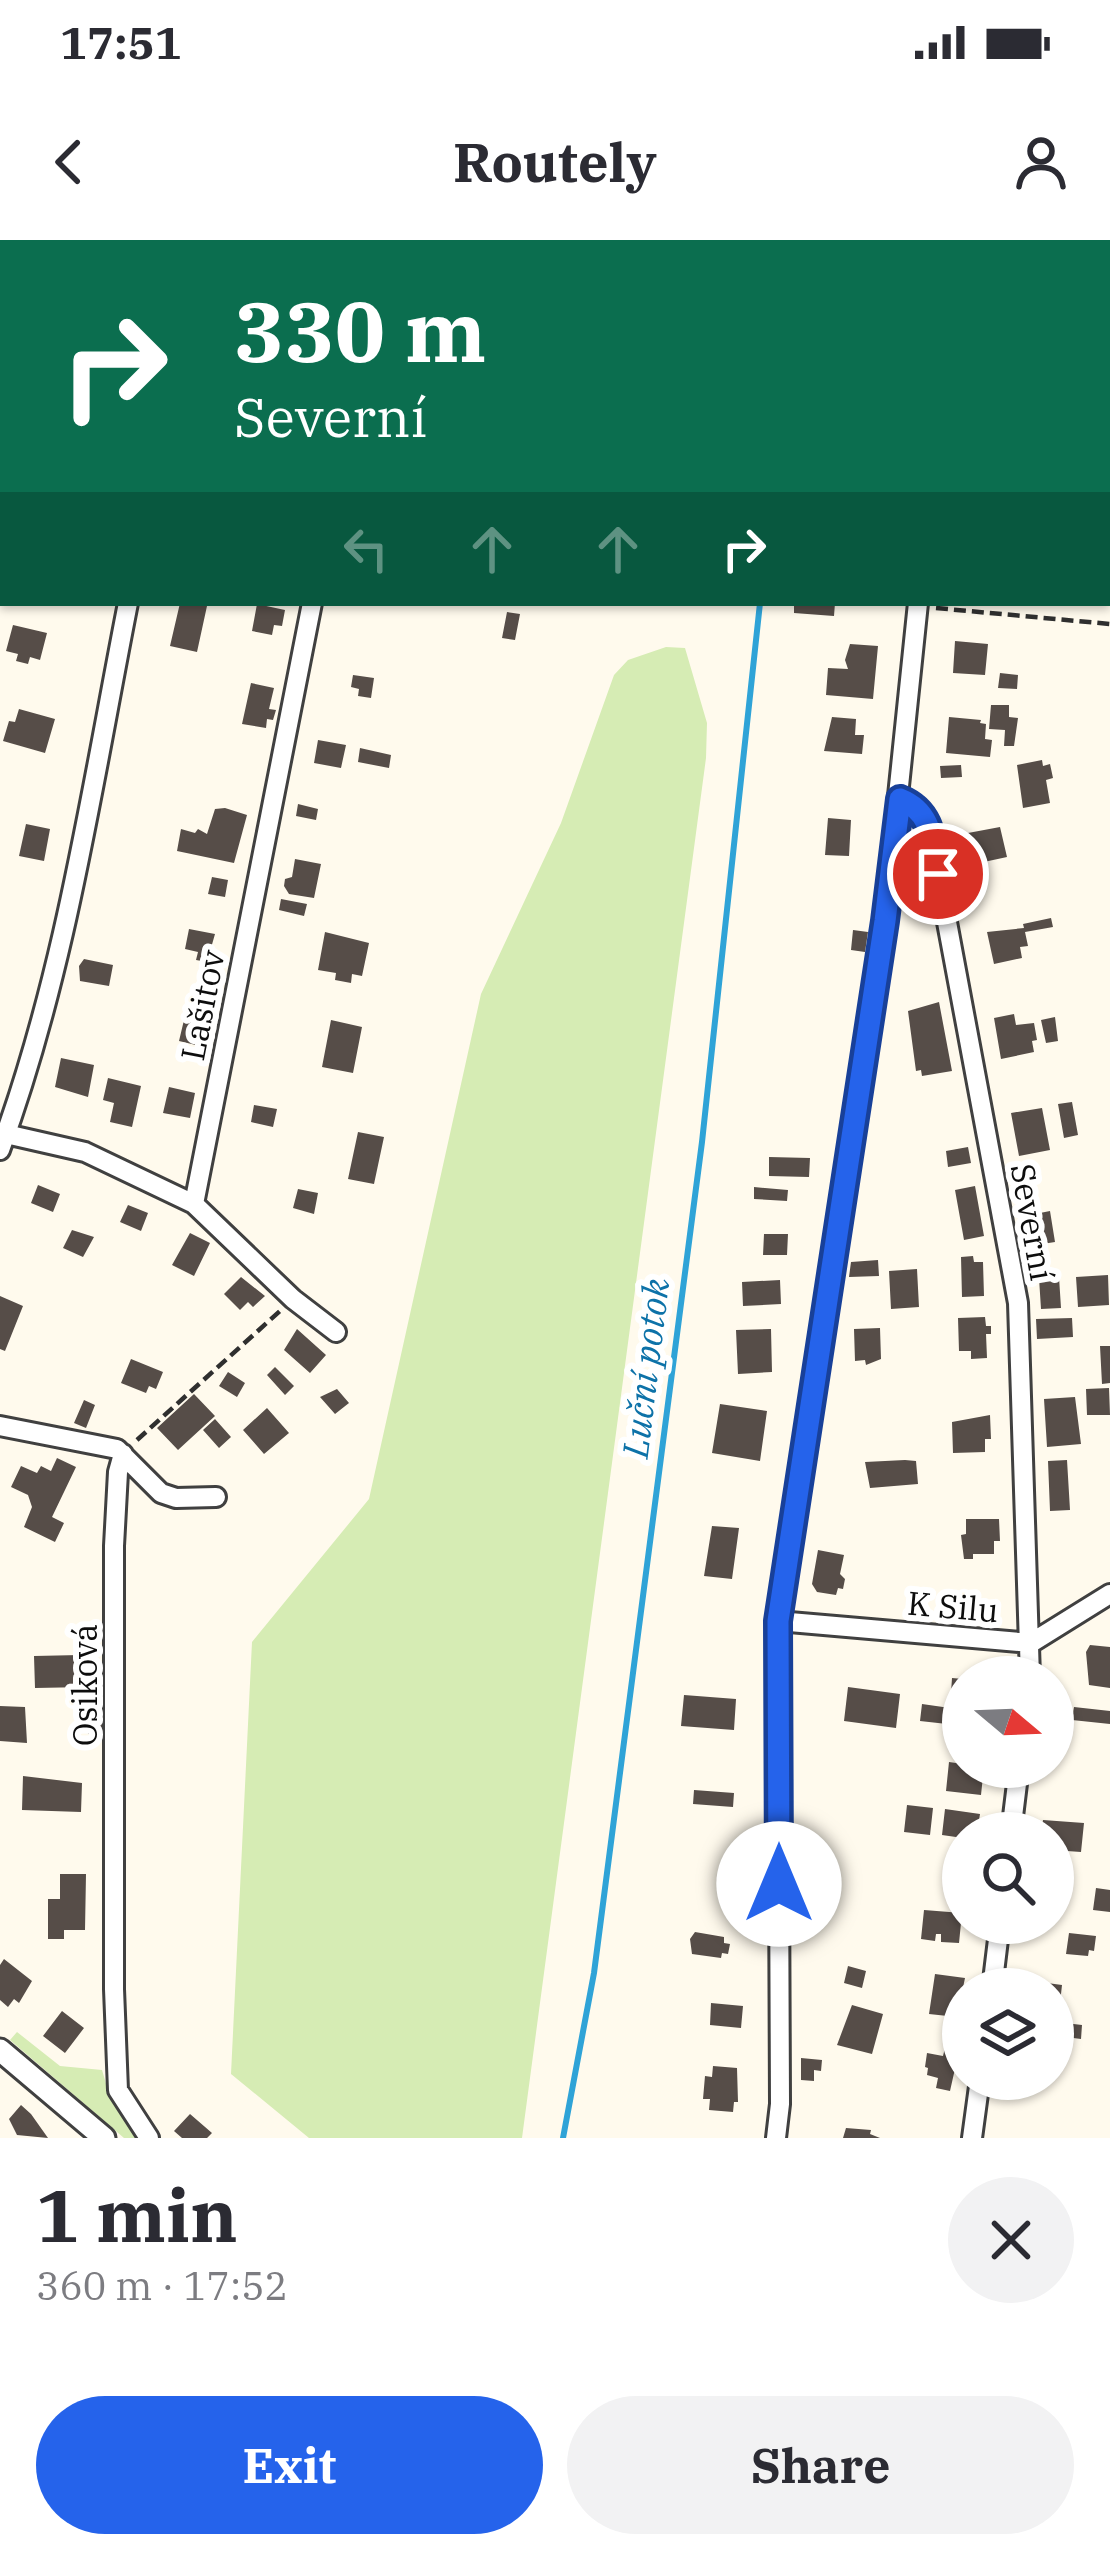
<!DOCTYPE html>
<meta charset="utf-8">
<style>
:root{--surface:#fff;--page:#f2f2f3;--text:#2b2b33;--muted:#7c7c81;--accent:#2563eb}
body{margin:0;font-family:"IBM Plex Serif",serif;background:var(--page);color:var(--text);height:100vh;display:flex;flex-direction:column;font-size:45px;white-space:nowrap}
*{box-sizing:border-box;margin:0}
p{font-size:39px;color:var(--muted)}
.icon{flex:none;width:66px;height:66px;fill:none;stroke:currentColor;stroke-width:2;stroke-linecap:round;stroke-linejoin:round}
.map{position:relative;height:1898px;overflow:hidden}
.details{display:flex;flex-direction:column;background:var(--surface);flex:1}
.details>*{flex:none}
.hud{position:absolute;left:0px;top:0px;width:1110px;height:366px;box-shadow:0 3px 9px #0004;background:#0b6e4f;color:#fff;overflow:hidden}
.needle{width:78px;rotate:109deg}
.tools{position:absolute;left:942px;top:1416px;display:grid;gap:24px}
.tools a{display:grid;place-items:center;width:132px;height:132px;border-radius:50%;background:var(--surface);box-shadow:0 3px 9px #0004;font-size:60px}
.pin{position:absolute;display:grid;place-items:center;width:102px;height:102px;color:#fff;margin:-51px;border:6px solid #fff;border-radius:50%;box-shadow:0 3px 12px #0007}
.me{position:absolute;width:132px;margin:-66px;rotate:0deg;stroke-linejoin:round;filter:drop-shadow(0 0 9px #0008)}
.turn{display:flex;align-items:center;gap:42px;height:252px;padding:0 36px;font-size:54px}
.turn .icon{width:156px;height:156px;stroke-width:2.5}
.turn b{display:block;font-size:84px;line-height:102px}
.lanes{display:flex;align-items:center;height:114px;padding:0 36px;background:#0003;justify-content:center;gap:60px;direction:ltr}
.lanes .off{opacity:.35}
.round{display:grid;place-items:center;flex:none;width:126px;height:126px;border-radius:63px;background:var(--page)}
.head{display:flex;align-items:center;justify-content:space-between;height:204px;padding:0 36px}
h1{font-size:72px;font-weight:700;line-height:90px}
.cta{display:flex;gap:24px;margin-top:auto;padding:24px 36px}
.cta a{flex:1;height:138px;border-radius:72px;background:var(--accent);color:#fff;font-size:48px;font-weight:700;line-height:138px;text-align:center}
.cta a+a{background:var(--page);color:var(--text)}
.status{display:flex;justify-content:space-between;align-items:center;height:84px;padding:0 60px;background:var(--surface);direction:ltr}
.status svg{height:33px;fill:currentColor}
header{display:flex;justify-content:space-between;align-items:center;height:156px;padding:0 36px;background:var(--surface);font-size:54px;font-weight:700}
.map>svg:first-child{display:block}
.green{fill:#d6ecb4}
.forest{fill:#bbde92}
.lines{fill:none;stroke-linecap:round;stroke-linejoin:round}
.stream{stroke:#2fa3d7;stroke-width:6}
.building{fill:#564d48}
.minor-casing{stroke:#404040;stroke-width:24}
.tertiary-casing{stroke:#404040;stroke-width:27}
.path{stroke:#2f2f2f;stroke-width:4.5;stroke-dasharray:12 6;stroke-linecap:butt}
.minor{stroke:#fff;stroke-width:18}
.tertiary{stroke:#fff;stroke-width:21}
.route-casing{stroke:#184099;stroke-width:30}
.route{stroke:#2563eb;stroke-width:21}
.labels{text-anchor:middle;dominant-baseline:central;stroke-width:12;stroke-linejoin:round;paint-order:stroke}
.street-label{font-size:33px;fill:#0d0d0d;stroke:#fff}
.water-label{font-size:36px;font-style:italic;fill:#0d72a8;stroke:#fff}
</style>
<div class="status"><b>17:51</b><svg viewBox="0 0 49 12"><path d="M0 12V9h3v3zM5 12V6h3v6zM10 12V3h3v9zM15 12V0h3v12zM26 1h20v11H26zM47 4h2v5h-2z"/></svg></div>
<header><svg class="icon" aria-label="back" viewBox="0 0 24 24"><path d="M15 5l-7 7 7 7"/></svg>Routely<svg class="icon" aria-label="person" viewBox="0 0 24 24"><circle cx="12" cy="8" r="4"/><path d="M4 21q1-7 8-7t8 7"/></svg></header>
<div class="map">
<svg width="1110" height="1898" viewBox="0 0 1110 1898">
<rect width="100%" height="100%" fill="#fffaed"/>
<path class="green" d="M666,407L685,408L707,483L706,518L522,1898H309L231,1834L252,1402L369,1259L481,754L561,583L614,435L628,420Z
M17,1792L60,1826L102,1830L110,1857L144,1898H124L10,1800Z"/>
<path class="forest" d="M0,0H806L3,3L0,210Z"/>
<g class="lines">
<path class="stream" d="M805,3L806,0
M563,1898L594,1733L702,902L760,363"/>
</g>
<path class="building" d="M180,363L207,366L197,412L170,406Z
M794,363H835L834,376L794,373Z
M257,364L285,370L282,386L274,385L272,395L252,391Z
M507,372L520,374L515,400L502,398Z
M13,385L47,393L40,420L30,417L28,424L16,421L18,414L6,411Z
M955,401L988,404L985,435L953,433Z
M850,404L878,406L873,459L826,455L828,428L848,429L845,420Z
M1000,433L1018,435L1017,449L998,448Z
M353,435L374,438L371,458L358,456L359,449L351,447Z
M251,443L274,448L269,469L276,470L273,480L267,479L266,488L242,484Z
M991,465H1009V477L1018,478L1014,506H1004L1005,490L989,489Z
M19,469L55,479L45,513L3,501L9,481L15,482Z
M832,477L856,479L855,495H864L862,514L824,511Z
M949,477L981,480L980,483L986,484L985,499L992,500L990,517L946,513Z
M318,500L346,505L341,528L314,523Z
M360,508L391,515L389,528L358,522Z
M1042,520L1043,526L1050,524L1053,538L1046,540L1050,563L1023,568L1017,525Z
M961,525L962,537L941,538L940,526Z
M298,564L318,569L316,580L296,576Z
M225,568L247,575L234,623L177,611L181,589L195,593L198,589L207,594L215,569Z
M828,578L851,580L849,616L825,615Z
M26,584L50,589L44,621L19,616Z
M1000,587L1007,617L970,625L968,593Z
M295,619L321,624L314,658L289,654L284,646L285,639L292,637Z
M212,637L228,640L225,657L208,654Z
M281,659L307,664L304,676L279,670Z
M1051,678L1053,687L1025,692L1028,706L1020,707L1022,718L994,724L987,692L1024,688L1023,684Z
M189,689L215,694L207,722L196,720L198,712L185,709Z
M853,690L868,692L865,712L851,710Z
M325,692L369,703L362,736L352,734L351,743L335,740L336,733L318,730Z
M84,719L113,725L109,746L80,741L79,726Z
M939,762L952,831L922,836L921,830L916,831L908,771Z
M1014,774L1016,785L1034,783L1037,800L1032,801L1034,812L1001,819L994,778Z
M1055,777L1058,801L1046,803L1041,780Z
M184,780L205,785L200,806L179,801Z
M331,780L362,787L353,833L322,827Z
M61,818L94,825L88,857L55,847Z
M108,838L141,846L132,887L110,882L114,863L103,860Z
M169,847L195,853L190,878L163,873Z
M1072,862L1078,895L1064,898L1058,864Z
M254,865L277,869L273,887L251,882Z
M1042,868L1050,910L1019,916L1011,873Z
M358,892L384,897L374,944L348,939Z
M968,907L971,923L948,927L946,911Z
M769,917L810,918L809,937L769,936Z
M38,945L60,954L53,972L31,963Z
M975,946L984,996L964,1000L955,950Z
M754,947L788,950L787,961L754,959Z
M298,949L318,953L314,974L293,968Z
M128,965L148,973L141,991L120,982Z
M1050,971L1055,1002L1036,1005L1030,975Z
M72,990L94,997L83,1017L63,1008Z
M190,993L210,1003L194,1036L172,1025Z
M764,994H788L787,1015H763Z
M973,1016L974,1022H983L984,1056L962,1057L961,1017Z
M878,1020L879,1036L849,1037L851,1022Z
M917,1029L919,1067L891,1069L889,1031Z
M1108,1035L1109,1065L1078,1067L1076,1037Z
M241,1037L265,1056L253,1067L248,1062L240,1070L224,1054Z
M1059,1037L1061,1068L1041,1069L1039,1038Z
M780,1040L781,1064L743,1066L742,1042Z
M0,1056L23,1066L5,1111L0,1109Z
M985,1077L986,1086H991V1094H986L987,1118L971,1119V1111H959L958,1078Z
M1072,1078L1073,1097L1037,1099L1036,1079Z
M880,1088L881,1119L866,1125L865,1120L855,1121L854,1089Z
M297,1089L326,1115L310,1133L284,1110Z
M771,1089L772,1132L738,1134L736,1090Z
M1100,1106H1110V1143L1102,1144Z
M131,1119L163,1132L156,1149L149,1146L146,1153L121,1143Z
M275,1127L294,1146L285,1155L267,1135Z
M228,1132L245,1143L237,1157L219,1146Z
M1109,1148L1110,1175H1087L1086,1149Z
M337,1149L349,1163L335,1174L320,1157Z
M194,1154L215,1176L178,1210L157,1188Z
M1075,1157L1081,1204L1047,1207L1044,1159Z
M84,1160L95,1165L86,1188L74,1183Z
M720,1164L767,1171L760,1221L712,1213Z
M267,1168L289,1193L264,1214L243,1190Z
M990,1175L991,1199H985V1212L953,1213L952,1182Z
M215,1179L231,1197L219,1208L203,1190Z
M57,1218L76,1227L52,1277L64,1283L55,1302L24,1287L32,1267L28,1255L11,1247L21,1226L37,1233L41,1226L51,1231Z
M905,1220L916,1221L918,1244L870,1248L865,1222Z
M1067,1220L1070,1270L1050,1271L1048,1221Z
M966,1279H999L1000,1301H994V1314H973V1319H964L961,1295L966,1294Z
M712,1286L739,1288L732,1339L704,1336Z
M818,1310L844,1315L840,1334L845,1339L843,1349L838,1348L836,1355L817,1352L812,1344Z
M1090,1405L1110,1407V1448L1089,1445L1086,1412Z
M80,1415L87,1447L35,1448L34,1416Z
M952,1438L963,1439V1469L950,1468L947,1484L920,1481L922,1464L950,1468Z
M848,1447L900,1454L896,1488L844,1481Z
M684,1455L736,1459L734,1490L681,1486Z
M0,1466L25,1467L27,1503L0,1501Z
M1074,1467L1110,1471V1484L1072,1480Z
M103,1475L104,1493L88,1494L87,1476Z
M949,1522L984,1527L981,1555L946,1551Z
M23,1536L82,1543L81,1572L22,1570Z
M694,1550L734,1553L733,1567L693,1564Z
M907,1565L933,1568L930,1595L904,1592Z
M945,1569L980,1574L977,1593H963V1598L942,1595Z
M1043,1580L1084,1583L1081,1612L1053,1610V1593H1041Z
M60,1634H86L85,1690H64V1699H48V1659H60Z
M1096,1648L1110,1650V1672L1093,1670Z
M924,1670L962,1673L959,1703L941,1702V1694H936L935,1701L921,1699Z
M695,1692L724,1697V1703L730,1704L728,1714L722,1713L721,1718L692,1714L690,1699Z
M1069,1693L1096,1696L1094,1711L1089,1710L1088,1716L1066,1714Z
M4,1719L32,1741L19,1763L14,1759L8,1767L0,1760V1725Z
M848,1726L866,1731L862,1748L844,1743Z
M935,1734L965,1738L957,1777L929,1774Z
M1032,1741L1062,1745L1058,1781L1053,1780V1749H1031Z
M711,1763L743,1766L741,1788L710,1785Z
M852,1765L883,1774L872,1814L837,1805Z
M62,1771L84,1788L65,1813L43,1796Z
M1065,1783L1082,1785L1081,1799L1058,1796L1059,1785Z
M945,1808L959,1811L950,1851L936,1848L938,1838L927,1835L928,1828L925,1827L927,1813L943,1816Z
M801,1818L822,1820L821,1831L814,1830V1841L801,1840Z
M713,1826L737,1828L738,1862H734L733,1872L709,1870L710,1859H703L705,1836L712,1837Z
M21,1865L31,1874L48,1898L17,1895L9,1879Z
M190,1874L212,1893L207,1898H182L174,1891Z
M846,1888L871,1890L870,1894L880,1898H843Z"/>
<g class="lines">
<defs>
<path id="minor" d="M952,3V0
M900,559L917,566L930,591L1018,1063L1030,1437
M6,894L85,912L194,964L312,363
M0,910C65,734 92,546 128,363
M194,964L293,1059L336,1092
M0,1186L117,1209L161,1253L176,1258L216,1257
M123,1214L118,1232L114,1306V1749L118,1850L149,1898
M778,1381L1031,1403L1110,1354
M1011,1593L1019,1527
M992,1749L1000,1683
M776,1898L780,1864L778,1381L885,681L918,363
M972,1898L980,1839"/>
<path id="tertiary" d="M0,1810L104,1898"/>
</defs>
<use href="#minor" class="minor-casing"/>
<use href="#tertiary" class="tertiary-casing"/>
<path class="path" d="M233,3L238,0
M659,3L660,0
M936,368L1110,384
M137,1200L280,1071"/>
<use href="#minor" class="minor"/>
<use href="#tertiary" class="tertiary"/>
</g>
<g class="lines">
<defs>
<path id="route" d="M779,1644L778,1381L885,681L900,559C933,572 932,602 938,634"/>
</defs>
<use href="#route" class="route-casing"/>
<use href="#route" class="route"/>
</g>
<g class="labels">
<g class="street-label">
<text transform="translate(202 765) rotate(-79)">Lašitov</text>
<text transform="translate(1033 982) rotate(80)">Severní</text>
<text transform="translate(953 1366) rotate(5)">K Silu</text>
<text transform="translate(84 1445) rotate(-90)">Osiková</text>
</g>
<g class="water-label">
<text transform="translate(645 1128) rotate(-83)">Luční potok</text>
</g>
</g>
</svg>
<div class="tools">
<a><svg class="needle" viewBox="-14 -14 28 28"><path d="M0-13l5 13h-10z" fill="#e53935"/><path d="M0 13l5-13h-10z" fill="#7c7c81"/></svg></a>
<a><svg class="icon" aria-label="search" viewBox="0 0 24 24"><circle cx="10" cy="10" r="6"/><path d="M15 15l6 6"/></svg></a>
<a><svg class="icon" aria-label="layers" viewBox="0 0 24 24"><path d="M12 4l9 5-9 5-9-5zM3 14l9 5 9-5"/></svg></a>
</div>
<div class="pin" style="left:938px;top:634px;background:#d93025"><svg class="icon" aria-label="arrive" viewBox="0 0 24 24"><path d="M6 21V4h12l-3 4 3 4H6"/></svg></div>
<svg class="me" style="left:779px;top:1644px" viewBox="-20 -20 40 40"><circle r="19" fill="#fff"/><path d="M0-13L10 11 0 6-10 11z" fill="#2563eb"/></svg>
<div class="hud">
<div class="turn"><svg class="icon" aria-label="right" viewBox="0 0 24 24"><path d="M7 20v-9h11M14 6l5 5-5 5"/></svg><div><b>330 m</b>Severní</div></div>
<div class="lanes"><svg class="icon off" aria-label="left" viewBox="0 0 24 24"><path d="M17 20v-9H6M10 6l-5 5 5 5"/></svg><svg class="icon off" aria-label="ahead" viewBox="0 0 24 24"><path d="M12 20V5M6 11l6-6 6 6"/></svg><svg class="icon off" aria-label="ahead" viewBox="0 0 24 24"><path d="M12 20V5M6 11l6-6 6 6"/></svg><svg class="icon" aria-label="right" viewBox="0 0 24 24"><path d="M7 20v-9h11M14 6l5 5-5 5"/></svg></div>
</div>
</div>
<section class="details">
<div class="head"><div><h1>1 min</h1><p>360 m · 17:52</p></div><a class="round"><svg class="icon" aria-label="close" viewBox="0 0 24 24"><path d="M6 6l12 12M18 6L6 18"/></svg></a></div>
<div class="cta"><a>Exit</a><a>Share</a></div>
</section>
